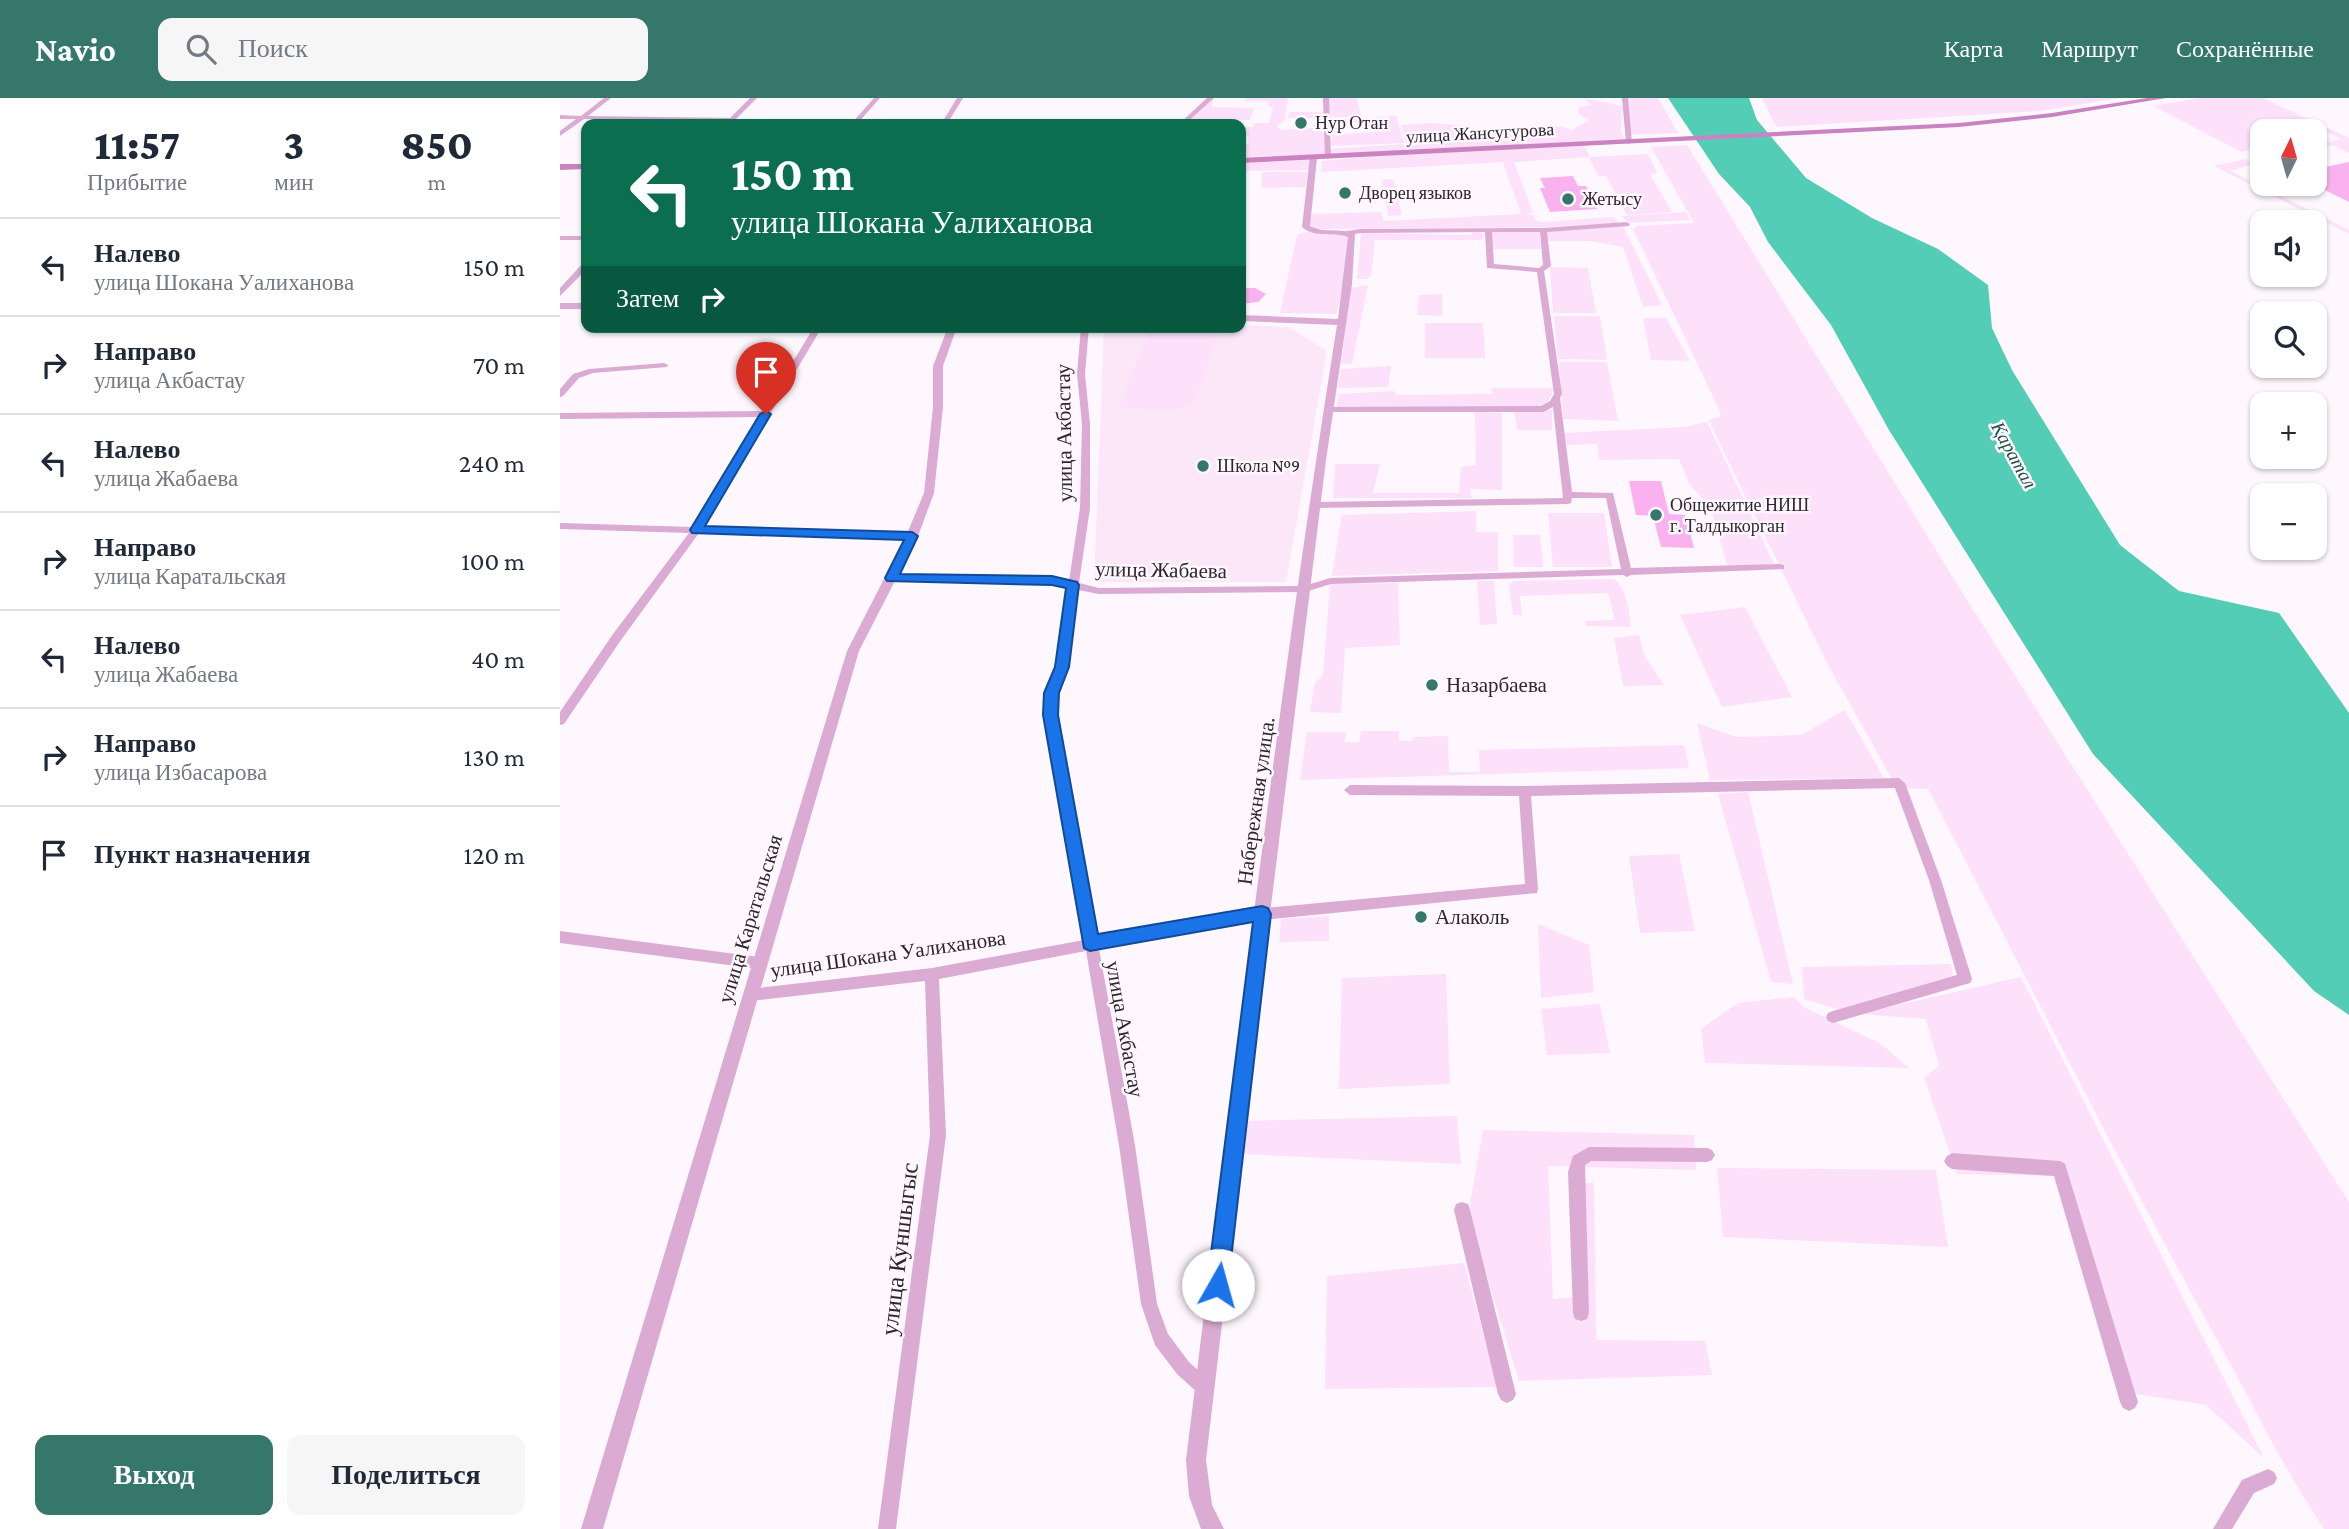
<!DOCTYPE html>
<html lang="ru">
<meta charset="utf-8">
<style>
:root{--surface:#fff;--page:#f6f6f7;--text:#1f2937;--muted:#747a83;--line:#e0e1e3;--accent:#35786b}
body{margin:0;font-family:"Crimson Pro",serif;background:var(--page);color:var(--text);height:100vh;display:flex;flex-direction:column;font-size:26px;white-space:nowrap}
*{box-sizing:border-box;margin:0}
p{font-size:23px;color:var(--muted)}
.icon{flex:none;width:38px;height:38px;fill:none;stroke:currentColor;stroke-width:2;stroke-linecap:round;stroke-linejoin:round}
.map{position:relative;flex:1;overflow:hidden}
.sheet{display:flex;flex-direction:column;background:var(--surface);width:560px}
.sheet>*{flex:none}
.guide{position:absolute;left:21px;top:21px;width:665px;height:214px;border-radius:14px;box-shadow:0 2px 5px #0004;background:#0b6e4f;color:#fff;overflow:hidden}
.needle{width:46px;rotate:5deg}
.tools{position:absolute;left:1690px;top:21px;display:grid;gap:14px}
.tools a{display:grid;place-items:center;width:77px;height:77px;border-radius:14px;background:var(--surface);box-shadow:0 2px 5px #0004;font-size:35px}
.pin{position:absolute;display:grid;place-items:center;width:60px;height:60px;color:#fff;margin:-72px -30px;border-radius:50% 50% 50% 0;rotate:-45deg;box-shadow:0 0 7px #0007}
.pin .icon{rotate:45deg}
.me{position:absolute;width:77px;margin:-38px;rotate:7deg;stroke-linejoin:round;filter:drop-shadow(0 0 5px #0008)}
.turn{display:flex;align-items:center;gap:24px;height:147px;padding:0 35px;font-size:32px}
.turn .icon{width:91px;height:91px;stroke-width:2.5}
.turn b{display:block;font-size:49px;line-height:60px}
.then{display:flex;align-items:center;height:66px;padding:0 35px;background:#0003;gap:14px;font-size:26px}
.eta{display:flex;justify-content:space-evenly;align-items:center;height:119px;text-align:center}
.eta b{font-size:42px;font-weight:800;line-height:49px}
.action{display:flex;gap:14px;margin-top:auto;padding:14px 35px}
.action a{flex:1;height:80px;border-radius:14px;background:var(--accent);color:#fff;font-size:28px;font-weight:800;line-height:80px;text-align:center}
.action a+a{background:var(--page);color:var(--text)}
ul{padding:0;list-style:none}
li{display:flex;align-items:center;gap:21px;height:98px;padding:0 35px;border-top:2px solid var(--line)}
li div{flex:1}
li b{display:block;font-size:26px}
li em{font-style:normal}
header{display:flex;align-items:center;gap:42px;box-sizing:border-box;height:98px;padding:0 35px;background:var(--accent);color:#fff}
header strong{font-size:33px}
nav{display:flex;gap:38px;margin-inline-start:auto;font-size:24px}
.search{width:490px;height:63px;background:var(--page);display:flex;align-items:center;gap:18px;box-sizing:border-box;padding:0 24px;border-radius:14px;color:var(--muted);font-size:26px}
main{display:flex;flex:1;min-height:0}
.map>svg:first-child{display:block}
.built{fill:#fce7f9}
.green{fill:#fde0f9}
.water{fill:#54cdb6}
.building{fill:#f9b2ef}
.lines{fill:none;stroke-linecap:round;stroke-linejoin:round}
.minor{fill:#dbabd4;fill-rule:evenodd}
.tertiary{fill:#dbabd4;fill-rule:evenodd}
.secondary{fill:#c983c0;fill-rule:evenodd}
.route{fill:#1a73e8;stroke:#114b97;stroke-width:2}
.poi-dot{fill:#35786b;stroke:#fff7fe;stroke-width:2.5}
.labels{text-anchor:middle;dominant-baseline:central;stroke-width:5;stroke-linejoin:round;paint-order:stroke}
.far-poi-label{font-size:18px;fill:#2d262c;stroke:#fff7fe;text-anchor:start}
.far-street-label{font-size:18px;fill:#2d262c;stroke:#fff7fe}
.far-water-label{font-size:19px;font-style:italic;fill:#1c4f45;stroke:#fff7fe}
.street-label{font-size:21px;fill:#2d262c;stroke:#fff7fe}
.poi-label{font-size:21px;fill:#2d262c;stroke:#fff7fe;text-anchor:start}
.near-street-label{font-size:24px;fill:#2d262c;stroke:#fff7fe}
</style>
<header>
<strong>Navio</strong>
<div class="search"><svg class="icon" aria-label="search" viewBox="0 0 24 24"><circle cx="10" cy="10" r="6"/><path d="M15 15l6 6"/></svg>Поиск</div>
<nav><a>Карта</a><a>Маршрут</a><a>Сохранённые</a></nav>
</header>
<main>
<section class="sheet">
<div class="eta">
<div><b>11:57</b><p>Прибытие</p></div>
<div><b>3</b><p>мин</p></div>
<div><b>850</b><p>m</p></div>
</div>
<ul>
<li><svg class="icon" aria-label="left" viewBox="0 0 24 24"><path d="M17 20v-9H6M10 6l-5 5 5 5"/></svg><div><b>Налево</b><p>улица Шокана Уалиханова</p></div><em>150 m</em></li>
<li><svg class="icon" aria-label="right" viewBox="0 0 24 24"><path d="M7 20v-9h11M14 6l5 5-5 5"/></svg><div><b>Направо</b><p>улица Акбастау</p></div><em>70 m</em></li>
<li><svg class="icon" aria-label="left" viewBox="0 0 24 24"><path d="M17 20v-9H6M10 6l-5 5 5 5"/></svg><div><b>Налево</b><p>улица Жабаева</p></div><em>240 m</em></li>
<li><svg class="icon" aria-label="right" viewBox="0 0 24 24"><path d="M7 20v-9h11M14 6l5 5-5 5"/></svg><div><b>Направо</b><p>улица Каратальская</p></div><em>100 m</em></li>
<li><svg class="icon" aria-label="left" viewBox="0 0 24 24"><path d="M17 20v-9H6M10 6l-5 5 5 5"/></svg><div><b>Налево</b><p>улица Жабаева</p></div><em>40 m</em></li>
<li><svg class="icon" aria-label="right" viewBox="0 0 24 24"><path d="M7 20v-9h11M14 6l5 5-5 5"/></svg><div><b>Направо</b><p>улица Избасарова</p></div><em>130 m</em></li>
<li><svg class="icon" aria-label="arrive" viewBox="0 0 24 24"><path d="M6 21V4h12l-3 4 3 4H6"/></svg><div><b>Пункт назначения</b></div><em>120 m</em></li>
</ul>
<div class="action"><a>Выход</a><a>Поделиться</a></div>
</section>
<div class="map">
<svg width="1789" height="1431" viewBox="0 0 1789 1431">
<rect width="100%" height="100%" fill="#fff7fe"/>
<path class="built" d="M681,227L729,229L767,253L726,484H534L544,229H681Z"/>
<path class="green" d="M653,0L652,9L694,10L690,22H644L642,26H625Z
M685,0H728L725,22L717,28L720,32L754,30V20H728L730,14H764L768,51L846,46L841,27L870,25L899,27L917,34L933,31L967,33L979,29H1002L1012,32L1029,22L1019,16L1018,9L1031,7L1024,0L1062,8L1061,34L1066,42L681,62V46H688L689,38L681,37V29H693L694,25H709L713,9H709L708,3H685Z
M766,0H797L801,18L767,20Z
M1065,0H1098L1118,35L1066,37Z
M1202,0H1559L1480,13L1216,29Z
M1640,0H1703L1789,40V55L1773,47L1755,51V47L1781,41L1769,35L1755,38V33H1703V49L1682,54L1593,8Z
M836,18L844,45L771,48L772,37L827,33L824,22L772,26L771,22Z
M1023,46L1030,59L1088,56L1097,75L1090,76L1112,114L1067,117L1046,78H1038L1029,59L954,64L973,115L964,116L973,117L977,123L983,124L1054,119L1059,125L983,129L754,131L749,126L751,116L821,114L824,123L961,116L943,64L761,74L762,63L860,54Z
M1127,47L1400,491L1789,1104V1431H1764C1721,1367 1688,1296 1650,1229C1552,1052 1462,870 1368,691L1337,690L1267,565L1160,346L1149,322L1161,318L1159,311L1073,131L1077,128L1134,125L1091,49Z
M753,60L752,72L681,73V64Z
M1686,61L1693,66L1670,73L1789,132V136L1654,68Z
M702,74H748L745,89L702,90Z
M833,81L842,117L828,118L822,82Z
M1126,114L1130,122L1068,125L1062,118Z
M1063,128L1102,207L1083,209L1063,149L1029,143H988L987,133Z
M750,133L790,135V162L776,216L720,215L737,137Z
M917,133L924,136L922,142H815L811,178L807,181H797L801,135L909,137Z
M931,133H979L981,151H932Z
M990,169L1028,170L1036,215H993Z
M808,187L792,266H781L791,190Z
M882,196V218L857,217L859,197Z
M994,218H1040L1047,262L998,261Z
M1083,220H1106L1130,263L1091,262Z
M865,225H923L925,260H865Z
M655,229L659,233L633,307C612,316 580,313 558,307L591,230Z
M999,264H1047L1058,323L1003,321Z
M831,268L828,289L778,290L781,271Z
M931,290H994L989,302L979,309L776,310L779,296L834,293L836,297L933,296Z
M992,312V332H957L954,313Z
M915,314L942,315V392L910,391L912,400H773L775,366H820L813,395H899L901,369L916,367Z
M1147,324L1214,466L1168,470L1151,410L1130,387L1119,361L1039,362L1037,346L1007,347L1003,335L1125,329Z
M916,413V434H938V473L772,478L782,417Z
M988,415H1044L1052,469H993Z
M953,437H980L983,469H954Z
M1053,481C1067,488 1069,515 1071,529L1027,528L1024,523L1055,522L1048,495L960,498L962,517H953L949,487L953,483Z
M917,483H934L937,526L920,527Z
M838,485L840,547L785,550L781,615L750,614L755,585L763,577L770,486Z
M1185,509L1232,599L1162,609L1120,517Z
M1079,537L1084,557L1104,587L1063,588L1054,540Z
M1285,612L1324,680L1150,682L1137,625L1176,639L1241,637Z
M801,633H839V643H852L853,639L888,638L889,674H920L919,652L1124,647L1129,670L740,682L747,634H786L785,644H799Z
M1188,694L1233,886L1211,884L1158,696Z
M1119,756L1135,833L1080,835L1069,758Z
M769,818V843L719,844L721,821Z
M978,826L1029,847L1034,894L981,900Z
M1391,866L1393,880L1281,912L1244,901L1242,869Z
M886,876L890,986L779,991L782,880Z
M1461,879L1704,1360L1646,1307L1570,1295L1495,1078L1397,1076L1364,979L1379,968L1366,921L1299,916Z
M1234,899L1244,909L1321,946L1349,970L1145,965L1141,931L1178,905Z
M1040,906L1050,955L987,957L981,911Z
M897,1018L901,1066L679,1056L683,1023Z
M923,1032L1134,1037L1136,1072L988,1068L993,1201L1014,1199L1009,1086L1034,1085L1036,1242L1145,1243L1152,1277L959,1283L908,1117Z
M1157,1070L1376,1072L1388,1149L1163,1139Z
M904,1165L937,1289L765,1291L767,1178Z"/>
<path class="water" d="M1108,0H1189L1197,22L1246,80L1312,120L1378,151L1428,187L1432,230L1452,272L1560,447L1619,493L1719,515L1789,615V917L1754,893L1533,656L1329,332L1271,227L1208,144L1190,109L1159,76Z"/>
<path class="building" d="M1789,64V104L1755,87V71Z
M1013,78L1018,88H1026L1037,111L990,114L980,90H985L980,80Z
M681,190H695L706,196L698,204L681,206Z
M1069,383H1101L1109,416L1125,417L1134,450L1101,449L1093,418L1076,417Z"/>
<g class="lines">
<path class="minor" d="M44,0H51L28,18L171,20L174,22L171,24L24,21L0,38V33L16,21H0V17L21,18Z
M314,0H320L297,26H291Z
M397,0H403L387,26H381Z
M647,0H654L625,26H619Z
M763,0H769L771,59L768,61L765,59Z
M1062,0H1068L1072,44L1069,46L1066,44Z
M1066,124L1070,126L1069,128L987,134L991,168L984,173L1002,296L1000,300L1012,394L1053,395L1071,470L1220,466L1224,467V471L1071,477L1067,479L1063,477L771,486L745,494L539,496L518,492L507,569L498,595L496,617L537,839L682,812L965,786L959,698L790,697L784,692L790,687L965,688L1339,680L1345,685L1381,782L1412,881L1410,885L1273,925L1268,923L1266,919L1268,915L1273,913L1397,877L1369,782L1335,690L971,698L978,791L977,795L682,824L539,851L575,1047L597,1206L608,1236L629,1264L651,1284L654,1290L651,1296L645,1299L639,1296L617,1276L595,1247L581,1206L559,1047L526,853L379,881L386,1037L336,1431H318L370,1037L365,883L190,903L185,901L183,897L185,893L190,891L372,870L524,842L484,617L486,595L497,569L508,489L492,485L332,483L327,480L332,477L492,479L509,483L520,410L522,326L517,276L521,229H529L525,276L530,326V410L519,485L539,490L744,488L770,480L1061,471L1046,400H1012L1011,405L1008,406L755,410L750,407L755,404L1003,400L993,309L983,314H765V310L768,309L981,308L990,303L994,296L977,174L927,170L925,134L800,135L790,137L786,135L787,133L800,131L983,130ZM932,134H980L983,167L979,170L934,166Z
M0,138H26V142H0Z
M254,229H262L143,429L352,435L357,438L352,441L139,435L61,542L4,626L0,627V614L53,536L129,435L0,431V425L133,429L200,319L0,321V315L203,313Z
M104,265L108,267L107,269L33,275L19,280L3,298L0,299V291L13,276L29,271Z
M0,833L199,859L204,861L206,865L204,869L199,871L0,845Z
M1029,1049L1147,1050L1152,1052L1155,1057L1152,1062L1147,1064L1031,1063L1025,1067L1029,1215L1027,1221L1021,1223L1015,1221L1013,1215L1008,1074L1013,1058Z
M1392,1055L1500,1063L1505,1066L1578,1304L1575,1310L1569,1313L1563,1310L1560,1304L1494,1078L1392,1071L1387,1068L1384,1063L1387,1058Z
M902,1104L908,1106L910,1112L956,1296L953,1302L947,1305L941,1302L938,1296L894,1112L896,1106Z
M1708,1371L1714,1374L1717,1380L1714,1386L1694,1395L1672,1431H1653L1682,1382Z"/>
<path class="tertiary" d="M190,0H197L171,26H164Z
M750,58L757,60L750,128C764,136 780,129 795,136L792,186L766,362L710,816L646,1362L652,1407L664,1431H641L629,1398L626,1362C673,983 717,604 777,227L681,223V217L778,221L788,139C772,133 756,141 742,129Z
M23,165H26V172L0,198V190Z
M0,205H26V211H0Z
M388,229H397L383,268V309L374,395L358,438L299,553L43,1431H21L287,553L346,438L364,395L373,309V268Z"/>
<path class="secondary" d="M1587,0H1606L1492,19L1399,29L681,65V60L1399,25L1492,15Z
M0,66H26V71L0,72Z"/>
</g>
<path class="route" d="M206,313L211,316L145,428L352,434L358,438L340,476L492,478L517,484L519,487L509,569L499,595L498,617L538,836L702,808L708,810L711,816L668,1187L665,1195L658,1198L650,1195L647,1187L693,824L530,853L524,850L483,617L484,595L495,569L506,490L492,487L327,483L325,480L344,442L132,435L130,432L200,316Z"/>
<g class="poi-dot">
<circle cx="741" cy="25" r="7"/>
<circle cx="785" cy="95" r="7"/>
<circle cx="1008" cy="101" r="7"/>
<circle cx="643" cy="368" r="7"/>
<circle cx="1096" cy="417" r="7"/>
<circle cx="872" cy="587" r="7"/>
<circle cx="861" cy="819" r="7"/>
</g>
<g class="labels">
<g class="far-poi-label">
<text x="755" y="25">Нур Отан</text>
<text x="799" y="95">Дворец языков</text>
<text x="1022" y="101">Жетысу</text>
<text x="657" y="368">Школа №9</text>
<text x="1110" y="407">Общежитие НИШ<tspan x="1110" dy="21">г. Талдыкорган</tspan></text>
</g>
<g class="far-street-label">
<text transform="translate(920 35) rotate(-3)">улица Жансугурова</text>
</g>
<g class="far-water-label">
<text transform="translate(1454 357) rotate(61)">Қаратал</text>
</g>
<g class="street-label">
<text transform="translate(504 335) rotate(-91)">улица Акбастау</text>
<text transform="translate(601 472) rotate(1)">улица Жабаева</text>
<text transform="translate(696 703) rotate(-82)">Набережная улица.</text>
<text transform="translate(190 821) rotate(-73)">улица Каратальская</text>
<text transform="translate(328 856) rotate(-8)">улица Шокана Уалиханова</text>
<text transform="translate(565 931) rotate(80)">улица Акбастау</text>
</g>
<g class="poi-label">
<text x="886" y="587">Назарбаева</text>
<text x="875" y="819">Алаколь</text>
</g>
<g class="near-street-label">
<text transform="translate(339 1151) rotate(-83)">улица Куншыгыс</text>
</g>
</g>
</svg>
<div class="tools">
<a><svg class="needle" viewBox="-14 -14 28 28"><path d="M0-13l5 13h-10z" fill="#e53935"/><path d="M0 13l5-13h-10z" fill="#747a83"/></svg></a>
<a><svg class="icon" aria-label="sound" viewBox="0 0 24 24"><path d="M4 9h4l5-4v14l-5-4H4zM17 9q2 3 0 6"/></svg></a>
<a><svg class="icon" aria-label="search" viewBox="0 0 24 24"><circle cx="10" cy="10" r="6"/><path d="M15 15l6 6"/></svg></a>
<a>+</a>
<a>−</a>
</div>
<div class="pin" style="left:206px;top:316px;background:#d93025"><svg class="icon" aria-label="arrive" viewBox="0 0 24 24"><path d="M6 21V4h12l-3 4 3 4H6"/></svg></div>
<svg class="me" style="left:658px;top:1187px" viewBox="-20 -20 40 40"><circle r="19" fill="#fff"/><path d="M0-13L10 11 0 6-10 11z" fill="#1a73e8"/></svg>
<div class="guide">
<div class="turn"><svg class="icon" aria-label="left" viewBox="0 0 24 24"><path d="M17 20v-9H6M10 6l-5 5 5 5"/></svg><div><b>150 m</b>улица Шокана Уалиханова</div></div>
<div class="then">Затем<svg class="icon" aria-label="right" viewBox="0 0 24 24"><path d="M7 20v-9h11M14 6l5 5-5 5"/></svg></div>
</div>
</div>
</main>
